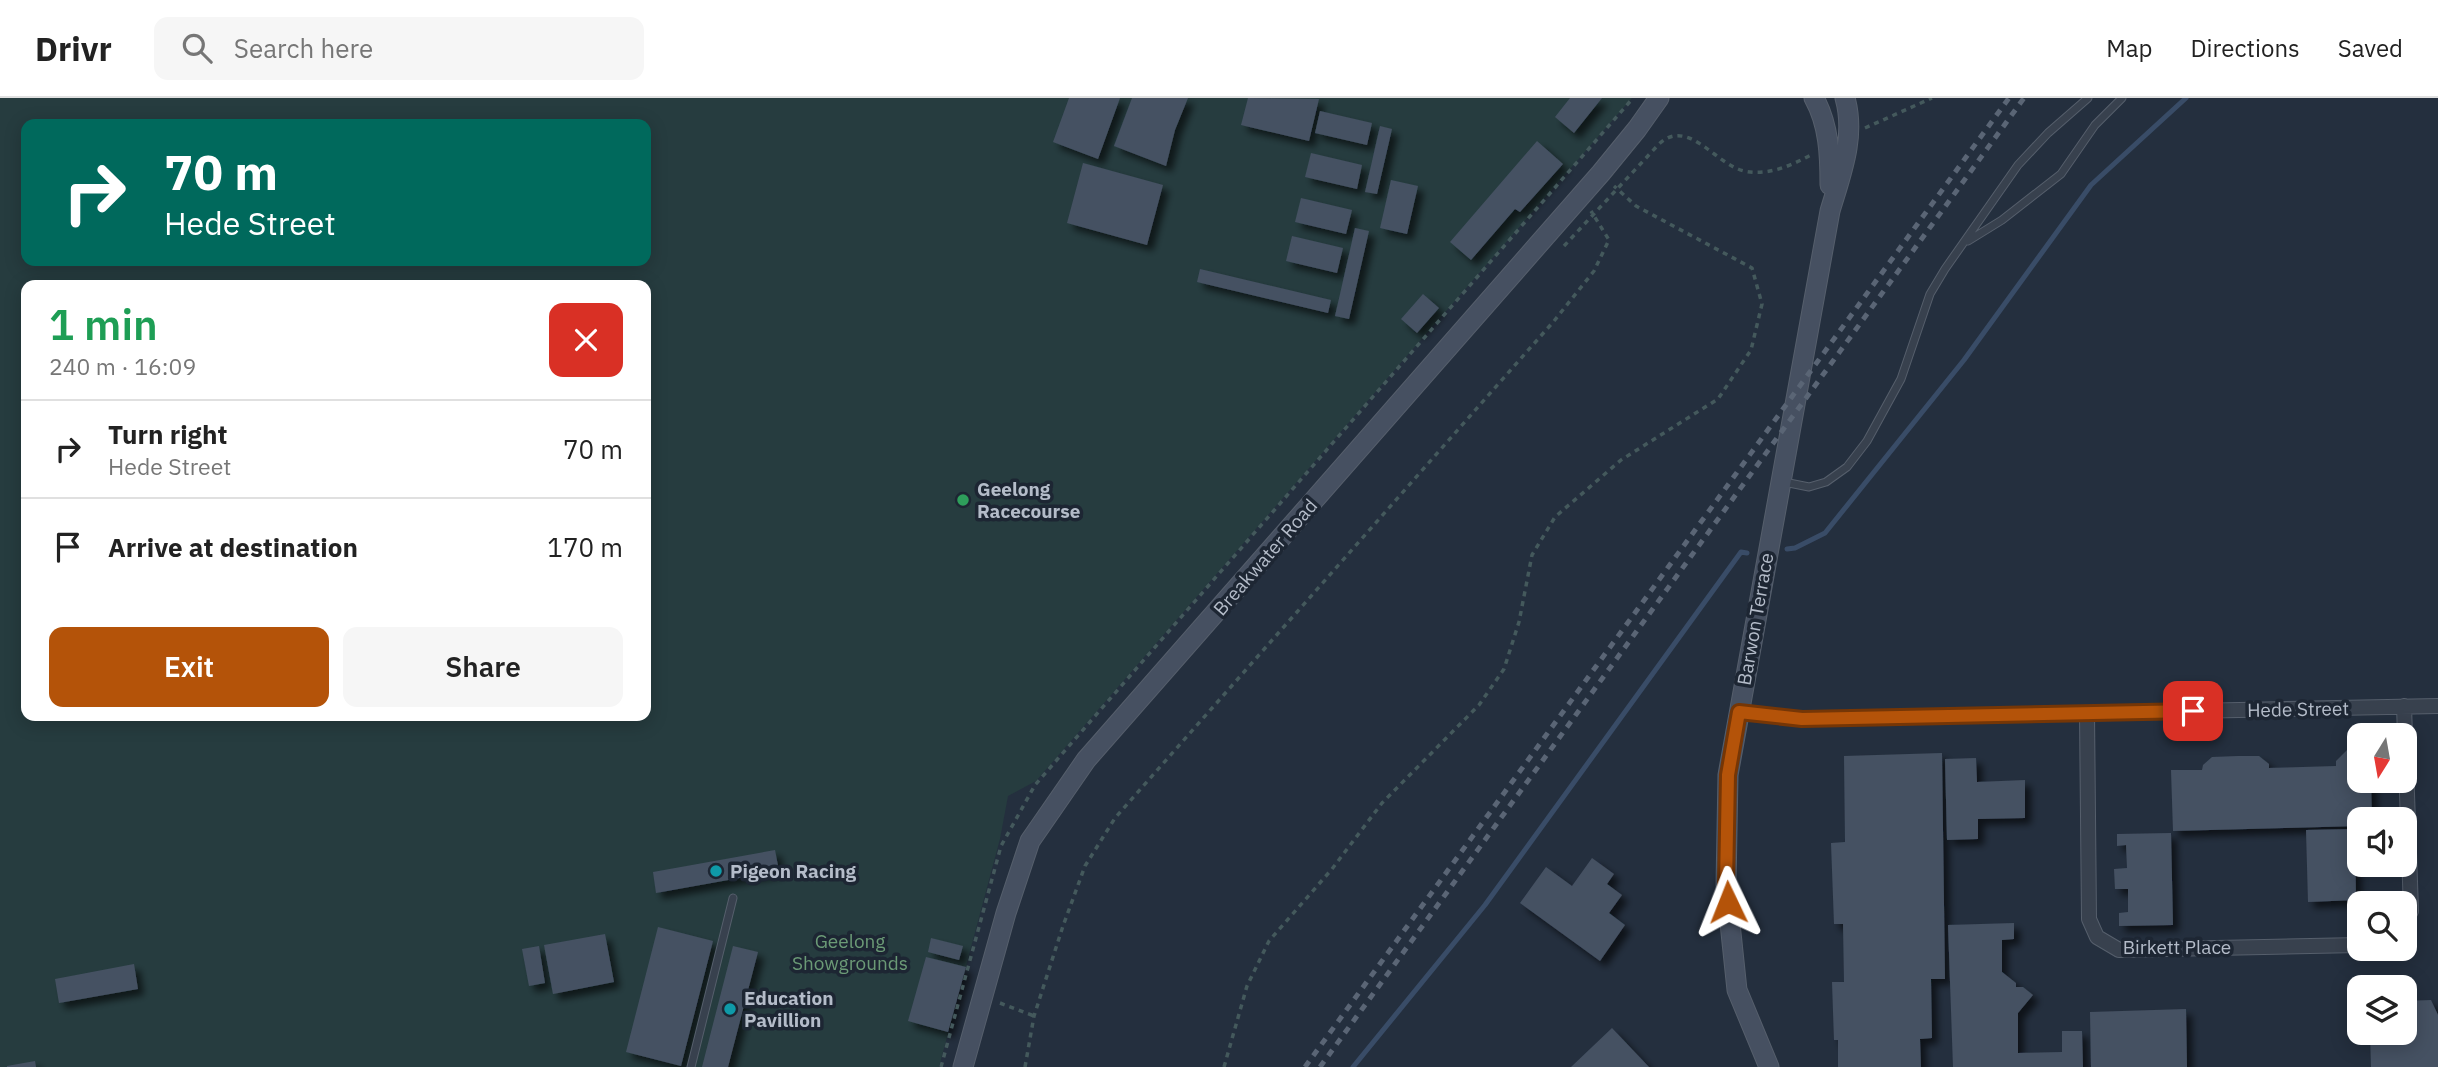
<!DOCTYPE html>
<meta charset="utf-8">
<style>
:root{--surface:#fff;--page:#f6f6f6;--text:#222;--muted:#767676;--line:#e0e0e0;--accent:#b45309}
body{margin:0;font-family:"IBM Plex Sans",sans-serif;background:var(--page);color:var(--text);height:100vh;display:flex;flex-direction:column;font-size:26px;white-space:nowrap}
*{box-sizing:border-box;margin:0}
p{font-size:23px;color:var(--muted)}
.icon{flex:none;width:38px;height:38px;fill:none;stroke:currentColor;stroke-width:2;stroke-linecap:round;stroke-linejoin:round}
.map{position:relative;flex:1;overflow:hidden}
.panel{position:absolute;left:21px;top:182px;width:630px;height:441px;display:flex;flex-direction:column;background:var(--surface);border-radius:14px;box-shadow:0 4px 18px #0003}
.panel>*{flex:none}
.hud{position:absolute;left:21px;top:21px;width:630px;height:147px;border-radius:14px;box-shadow:0 4px 18px #0003;background:#00695c;color:#fff;overflow:hidden}
.needle{width:46px;rotate:191deg}
.tools{position:absolute;left:2347px;top:625px;display:grid;gap:14px}
.tools a{display:grid;place-items:center;width:70px;height:70px;border-radius:14px;background:var(--surface);box-shadow:0 4px 18px #0003;font-size:35px}
.pin{position:absolute;display:grid;place-items:center;width:60px;height:60px;color:#fff;margin:-30px;border-radius:14px;box-shadow:0 4px 10px #0006}
.me{position:absolute;width:77px;margin:-38px;rotate:358deg;stroke-linejoin:round;filter:drop-shadow(0 0 5px #0008)}
.turn{display:flex;align-items:center;gap:24px;height:147px;padding:0 28px;font-size:32px}
.turn .icon{width:91px;height:91px;stroke-width:2.5}
.turn b{display:block;font-size:49px;line-height:60px}
.round{display:grid;place-items:center;flex:none;width:74px;height:74px;border-radius:14px;background:var(--page)}
.head{display:flex;align-items:center;justify-content:space-between;height:119px;padding:0 28px}
h1{font-size:42px;font-weight:600;line-height:52px;color:#1e9e55}
.button{display:flex;gap:14px;margin-top:auto;padding:14px 28px}
.button a{flex:1;height:80px;border-radius:14px;background:var(--accent);color:#fff;font-size:28px;font-weight:600;line-height:80px;text-align:center}
.button a+a{background:var(--page);color:var(--text)}
ul{padding:0;list-style:none}
li{display:flex;align-items:center;gap:21px;height:98px;padding:0 28px;border-top:2px solid var(--line)}
li div{flex:1}
li b{display:block;font-size:26px}
li em{font-style:normal}
header{display:flex;align-items:center;gap:42px;box-sizing:border-box;height:98px;padding:0 35px;background:var(--surface);border-bottom:2px solid var(--line)}
header strong{font-size:33px}
nav{display:flex;gap:38px;margin-inline-start:auto;font-size:24px}
.search{width:490px;height:63px;background:var(--page);display:flex;align-items:center;gap:18px;box-sizing:border-box;padding:0 24px;border-radius:14px;color:var(--muted);font-size:26px}
.map>svg:first-child{display:block}
.green{fill:#263c3f;fill-rule:evenodd}
.lines{fill:none;stroke-linecap:round;stroke-linejoin:round}
.stream{stroke:#394c67;stroke-width:5}
.building{fill:#455162;filter:url(#shadow)}
.lane-casing{stroke:#565f6c;stroke-width:9}
.street-casing{stroke:#565f6c;stroke-width:16}
.secondary-casing{stroke:#565f6c;stroke-width:21}
.path{stroke:#44595c;stroke-width:3.5;stroke-dasharray:5 5;stroke-linecap:butt}
.lane{stroke:#38414e;stroke-width:7}
.street{stroke:#38414e;stroke-width:14}
.secondary{stroke:#465061;stroke-width:19}
.rail{stroke:#5a6575;stroke-width:5;stroke-dasharray:7 7;stroke-linecap:butt}
.route-casing{stroke:#753606;stroke-width:18}
.route{stroke:#b45309;stroke-width:12}
.leisure-dot{fill:#2e9e5b;stroke:#1d2633;stroke-width:2.5}
.culture-dot{fill:#0f9aa8;stroke:#1d2633;stroke-width:2.5}
.labels{text-anchor:middle;dominant-baseline:central;stroke-width:7;stroke-linejoin:round;paint-order:stroke}
.poi-label{font-size:19px;font-weight:bold;fill:#b4bcc9;stroke:#1d2633;text-anchor:start}
.street-label{font-size:19px;fill:#b4bcc9;stroke:#1d2633}
.park-label{font-size:19px;fill:#6b9a76;stroke:#1d2633}
</style>
<header>
<strong>Drivr</strong>
<div class="search"><svg class="icon" aria-label="search" viewBox="0 0 24 24"><circle cx="10" cy="10" r="6"/><path d="M15 15l6 6"/></svg>Search here</div>
<nav><a>Map</a><a>Directions</a><a>Saved</a></nav>
</header>
<div class="map">
<svg width="2438" height="969" viewBox="0 0 2438 969">
<defs>
<filter id="shadow"><feDropShadow dx="6" dy="6" stdDeviation="3.5" flood-color="#0009"/></filter>
</defs>
<rect width="100%" height="100%" fill="#242f3e"/>
<path class="green" d="M0,0H1632L1036,683L1008,698L1000,741L939,969H0ZM26,26H646V163H26ZM26,187H646V618H26Z"/>
<g class="lines">
<path class="stream" d="M1787,451L1795,450L1825,435L1964,262L2091,87L2186,0
M1353,969L1485,807L1741,454L1747,455"/>
</g>
<path class="building" d="M1069,0H1120L1098,61L1053,44Z
M1132,0H1188L1175,32L1166,68L1114,48Z
M1248,0L1319,1L1309,43L1241,27Z
M1570,0H1602L1574,35L1555,19Z
M1320,13L1372,25L1367,47L1315,35Z
M1380,28L1392,31L1377,96L1365,94Z
M1537,43L1563,66L1520,114L1515,111L1471,162L1450,144Z
M1311,55L1362,67L1357,91L1305,79Z
M1083,65L1163,87L1147,147L1067,125Z
M1391,82L1418,88L1407,136L1380,130Z
M1301,100L1352,112L1346,136L1295,124Z
M1355,130L1369,133L1349,221L1335,218Z
M1292,138L1343,150L1337,175L1286,163Z
M1200,171L1331,202L1328,215L1197,184Z
M1423,196L1439,210L1417,235L1401,221Z
M2348,643H2359V682H2371L2372,721H2359V728L2173,733L2171,672H2202L2203,667L2212,659L2238,658H2259L2269,666V670L2336,668V663L2347,652Z
M1942,655L1945,881H1931L1932,940L1920,941L1921,969H1838V942H1834L1832,884H1844L1843,826H1834L1831,745L1845,744L1844,658Z
M1976,660L1977,684L2025,682V720L1978,721V741L1947,742L1945,661Z
M2355,731L2356,802L2308,804L2306,732Z
M2171,735L2173,827L2119,828V815L2128,814V791H2115L2114,771L2127,770L2126,747L2117,748V736Z
M775,752L779,773L656,795L653,774Z
M1592,760L1614,776L1607,786L1622,797L1609,815L1625,827L1600,863L1520,805L1546,769L1572,788Z
M2014,825V841L2002,842V874L2016,885V889H2023L2033,897L2018,915V955L2062,954V933H2082L2083,969H1953L1948,827Z
M658,829L713,843L681,968L626,954Z
M605,836L614,884L553,896L544,847Z
M931,840L963,848L959,862L928,854Z
M539,848L545,885L529,888L522,851Z
M733,848L758,854L728,969H702Z
M926,859L966,869L948,934L908,923Z
M134,866L138,891L59,905L55,881Z
M2431,902L2438,917V969H2371L2370,934H2404V903Z
M2186,911L2187,969H2091L2090,914Z
M1612,930L1649,969H1571Z
M35,963L36,969H7V968Z"/>
<g class="lines">
<defs>
<path id="lane" d="M1968,143L2002,122L2061,76L2095,27L2122,0
M1784,384L1809,389L1826,384L1847,369L1867,343L1901,281L1930,196L1945,171L2018,67L2048,35L2088,0
M691,969L733,800"/>
<path id="street" d="M2404,608L2411,813L2404,826
M1739,614L1802,621L2438,608
M2087,615L2089,821L2097,839L2119,852L2359,847"/>
<path id="secondary" d="M1814,0C1829,27 1830,57 1830,87
M963,969L1006,815L1030,743L1086,662L1601,75L1637,31L1659,0
M1769,969L1737,892L1726,787L1728,677L1830,113C1841,76 1856,39 1845,0"/>
</defs>
<use href="#lane" class="lane-casing"/>
<use href="#street" class="street-casing"/>
<use href="#secondary" class="secondary-casing"/>
<path class="path" d="M1865,30L1932,0
M1564,148L1659,46C1688,19 1715,66 1744,73C1768,78 1790,68 1811,57
M1000,905L1034,918
M941,969L1001,748L1035,687L1633,0
M1025,969L1034,918L1063,828L1085,768L1115,720L1554,223L1594,173L1609,142L1591,113
M1224,969L1247,888L1269,843L1332,771L1382,705L1479,607L1504,571L1519,524L1532,457L1555,419L1621,362L1718,301L1751,252L1762,206L1752,170L1636,108L1614,88"/>
<use href="#lane" class="lane"/>
<use href="#street" class="street"/>
<use href="#secondary" class="secondary"/>
<path class="rail" d="M1305,969L2009,0
M1320,969L2024,0"/>
</g>
<g class="lines">
<defs>
<path id="route" d="M1728,804L1726,787L1728,677L1739,614L1802,621L2193,613"/>
</defs>
<use href="#route" class="route-casing"/>
<use href="#route" class="route"/>
</g>
<circle class="leisure-dot" cx="963" cy="402" r="7"/>
<g class="culture-dot">
<circle cx="716" cy="773" r="7"/>
<circle cx="730" cy="911" r="7"/>
</g>
<g class="labels">
<g class="poi-label">
<text x="977" y="391">Geelong<tspan x="977" dy="22">Racecourse</tspan></text>
<text x="730" y="773">Pigeon Racing</text>
<text x="744" y="900">Education<tspan x="744" dy="22">Pavillion</tspan></text>
</g>
<g class="street-label">
<text transform="translate(1265 459) rotate(-49)">Breakwater Road</text>
<text transform="translate(1755 521) rotate(-80)">Barwon Terrace</text>
<text transform="translate(2298 611) rotate(-1)">Hede Street</text>
<text x="2177" y="849">Birkett Place</text>
</g>
<g class="park-label">
<text x="850" y="843">Geelong<tspan x="850" dy="22">Showgrounds</tspan></text>
</g>
</g>
</svg>
<div class="tools">
<a><svg class="needle" viewBox="-14 -14 28 28"><path d="M0-13l5 13h-10z" fill="#e53935"/><path d="M0 13l5-13h-10z" fill="#767676"/></svg></a>
<a><svg class="icon" aria-label="sound" viewBox="0 0 24 24"><path d="M4 9h4l5-4v14l-5-4H4zM17 9q2 3 0 6"/></svg></a>
<a><svg class="icon" aria-label="search" viewBox="0 0 24 24"><circle cx="10" cy="10" r="6"/><path d="M15 15l6 6"/></svg></a>
<a><svg class="icon" aria-label="layers" viewBox="0 0 24 24"><path d="M12 4l9 5-9 5-9-5zM3 14l9 5 9-5"/></svg></a>
</div>
<div class="pin" style="left:2193px;top:613px;background:#d93025"><svg class="icon" aria-label="arrive" viewBox="0 0 24 24"><path d="M6 21V4h12l-3 4 3 4H6"/></svg></div>
<svg class="me" style="left:1728px;top:804px" viewBox="-20 -20 40 40"><path d="M0-17L14 15 0 8-14 15z" fill="#b45309" stroke="#fff" stroke-width="4"/></svg>
<div class="hud">
<div class="turn"><svg class="icon" aria-label="right" viewBox="0 0 24 24"><path d="M7 20v-9h11M14 6l5 5-5 5"/></svg><div><b>70 m</b>Hede Street</div></div>
</div>
<section class="panel">
<div class="head"><div><h1>1 min</h1><p>240 m · 16:09</p></div><a class="round" style="background:#d93025;color:#fff"><svg class="icon" aria-label="close" viewBox="0 0 24 24"><path d="M6 6l12 12M18 6L6 18"/></svg></a></div>
<ul>
<li><svg class="icon" aria-label="right" viewBox="0 0 24 24"><path d="M7 20v-9h11M14 6l5 5-5 5"/></svg><div><b>Turn right</b><p>Hede Street</p></div><em>70 m</em></li>
<li><svg class="icon" aria-label="arrive" viewBox="0 0 24 24"><path d="M6 21V4h12l-3 4 3 4H6"/></svg><div><b>Arrive at destination</b></div><em>170 m</em></li>
</ul>
<div class="button"><a>Exit</a><a>Share</a></div>
</section>
</div>
